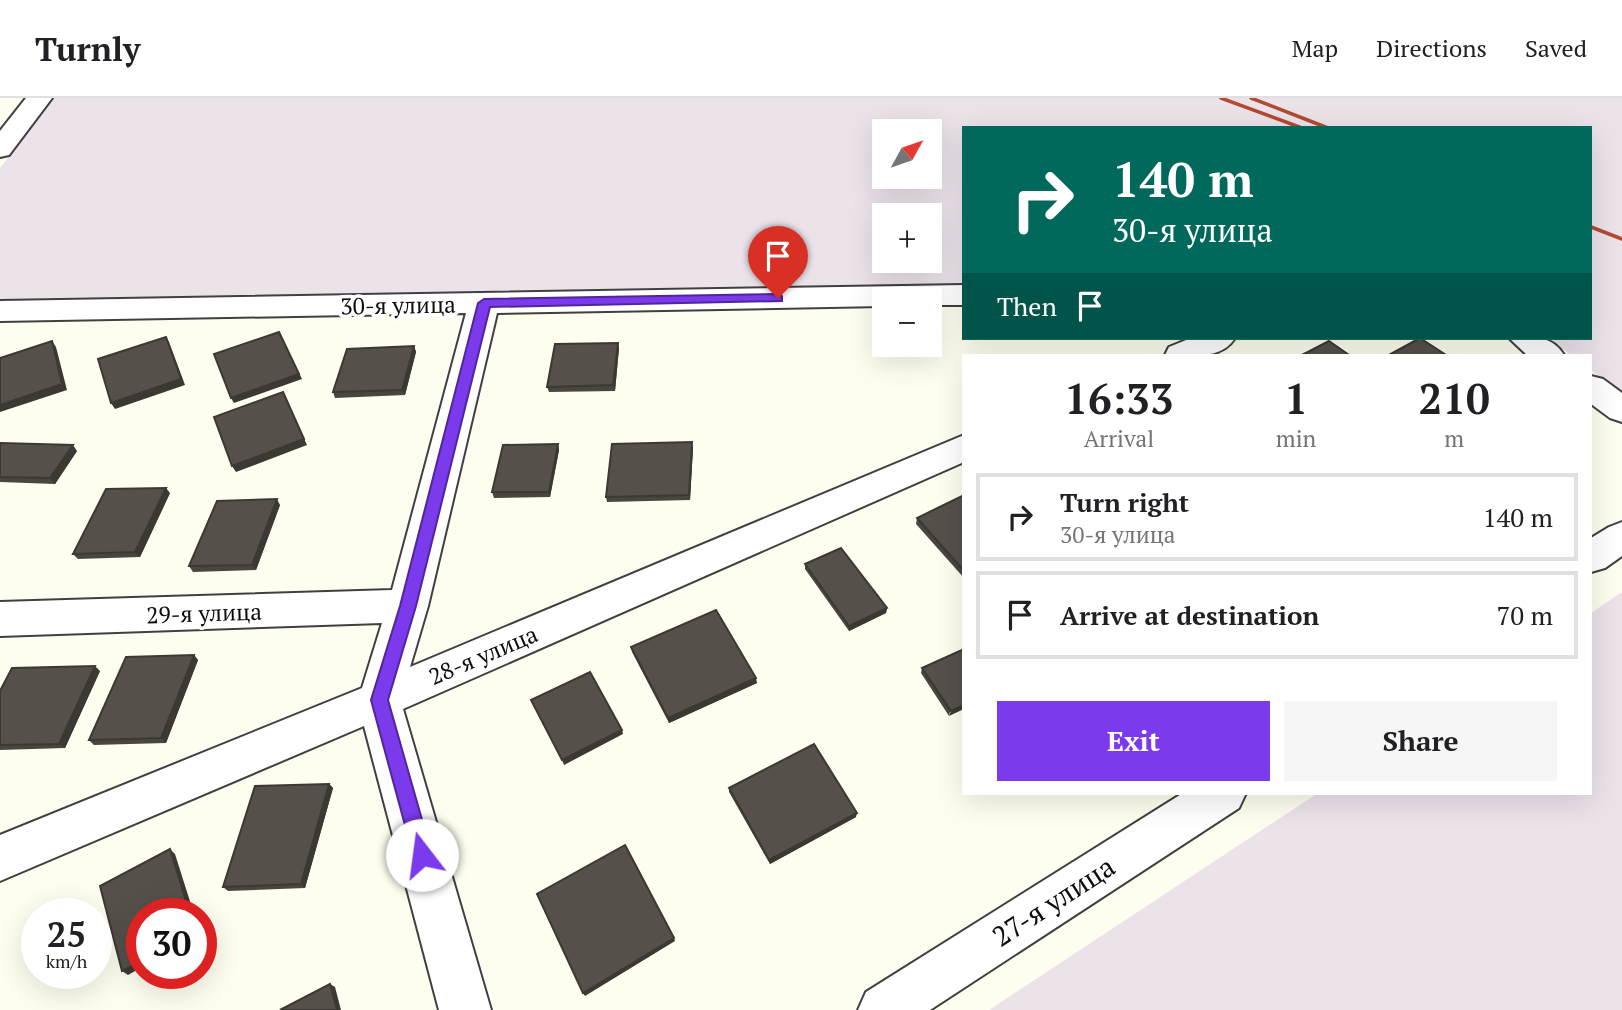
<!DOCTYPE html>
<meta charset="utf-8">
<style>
:root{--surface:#fff;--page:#f6f6f6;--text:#202124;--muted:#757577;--line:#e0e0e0;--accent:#7c3aed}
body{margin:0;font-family:"PT Serif",serif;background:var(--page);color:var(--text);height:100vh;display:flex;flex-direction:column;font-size:26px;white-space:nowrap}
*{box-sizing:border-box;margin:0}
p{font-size:23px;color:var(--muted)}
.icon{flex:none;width:38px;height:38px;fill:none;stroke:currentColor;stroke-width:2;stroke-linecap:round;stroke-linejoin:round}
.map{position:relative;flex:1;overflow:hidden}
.details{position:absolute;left:962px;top:256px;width:630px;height:441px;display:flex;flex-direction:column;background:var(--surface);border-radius:0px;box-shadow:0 7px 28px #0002}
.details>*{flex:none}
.guide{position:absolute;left:962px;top:28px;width:630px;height:214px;border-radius:0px;box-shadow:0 7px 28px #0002;background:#00695c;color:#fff;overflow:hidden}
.needle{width:46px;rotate:50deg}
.controls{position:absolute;left:872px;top:21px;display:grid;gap:14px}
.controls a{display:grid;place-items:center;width:70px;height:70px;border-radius:0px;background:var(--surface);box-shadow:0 7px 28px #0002;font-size:35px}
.speed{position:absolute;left:21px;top:800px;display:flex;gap:14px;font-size:35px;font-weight:700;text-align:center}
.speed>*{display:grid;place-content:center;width:91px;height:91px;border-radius:50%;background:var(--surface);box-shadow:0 7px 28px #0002;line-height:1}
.speed small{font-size:18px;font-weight:400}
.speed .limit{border:10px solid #d22;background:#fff;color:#111}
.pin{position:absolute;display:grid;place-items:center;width:60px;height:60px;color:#fff;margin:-72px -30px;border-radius:50% 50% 50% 0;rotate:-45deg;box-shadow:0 0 7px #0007}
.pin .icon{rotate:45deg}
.me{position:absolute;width:77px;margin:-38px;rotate:345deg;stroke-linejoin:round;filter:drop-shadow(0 0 5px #0008)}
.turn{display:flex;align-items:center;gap:24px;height:147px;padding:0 35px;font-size:32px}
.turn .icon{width:91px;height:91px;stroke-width:2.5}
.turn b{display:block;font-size:49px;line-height:60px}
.then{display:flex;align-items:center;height:66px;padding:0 35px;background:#0003;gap:14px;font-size:26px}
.eta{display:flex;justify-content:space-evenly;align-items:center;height:119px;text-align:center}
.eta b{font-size:42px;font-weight:700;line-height:49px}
.action{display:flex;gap:14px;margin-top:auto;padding:14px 35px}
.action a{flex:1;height:80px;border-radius:0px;background:var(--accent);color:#fff;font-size:28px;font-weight:700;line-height:80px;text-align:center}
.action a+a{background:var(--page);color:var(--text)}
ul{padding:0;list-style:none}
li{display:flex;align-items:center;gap:21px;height:88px;margin:0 14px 10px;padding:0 21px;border:4px solid var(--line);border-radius:0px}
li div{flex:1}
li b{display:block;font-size:26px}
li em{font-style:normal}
header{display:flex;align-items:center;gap:42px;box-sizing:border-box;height:98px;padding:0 35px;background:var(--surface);border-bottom:2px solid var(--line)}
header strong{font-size:33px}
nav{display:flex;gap:38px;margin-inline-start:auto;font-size:24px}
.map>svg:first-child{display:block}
.industrial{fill:#ebe2ea;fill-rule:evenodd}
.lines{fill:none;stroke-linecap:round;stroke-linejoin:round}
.minor-casing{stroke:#404040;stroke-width:4}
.minor{fill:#fff;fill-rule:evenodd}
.rail{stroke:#b24b30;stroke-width:3.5}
.wall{fill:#494640}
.shaded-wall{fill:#3c3934}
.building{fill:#55514a;stroke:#3c3934;stroke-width:2}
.route{fill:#7c3aed;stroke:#51269a;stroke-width:2}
.labels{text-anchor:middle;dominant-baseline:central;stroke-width:7;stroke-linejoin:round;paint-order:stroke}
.street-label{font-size:23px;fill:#0d0d0d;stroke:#fff}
.near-street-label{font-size:28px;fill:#0d0d0d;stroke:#fff}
</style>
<header>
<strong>Turnly</strong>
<nav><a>Map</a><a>Directions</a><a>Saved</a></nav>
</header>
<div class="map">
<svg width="1622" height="912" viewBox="0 0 1622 912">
<rect width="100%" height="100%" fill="#fdfeef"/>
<path class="industrial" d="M55,0H1622V296L1591,272V257H1571L1548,240H1591V30H964V187L0,205V70ZM884,33H929V79H884ZM884,117H929V163H884Z
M1622,494V912H989L1318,695H1591V515Z"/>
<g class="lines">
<defs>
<path id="minor" d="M26,0H52L9,57L0,59V33Z
M964,187V207H929V201H884V208L497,215L428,508L410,569L964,337V364L403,611L491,912H439L364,628L0,783V737L362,590L382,525L0,538V504L392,492L466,215L0,223V203Z
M1191,240H1235C1221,263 1188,257 1165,257L1169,249Z
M1509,240C1531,239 1551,236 1564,257H1527Z
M1591,278L1603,281L1622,295V324L1610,320L1591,306Z
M1622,424V458L1605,470L1591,474V440L1609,429Z
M1183,695H1246L1239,710L930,912H858L866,894Z"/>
</defs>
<use href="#minor" class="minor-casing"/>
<use href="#minor" class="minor"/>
<path class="rail" d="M1221,0L1302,30
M1251,0L1328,30
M1591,129L1622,141"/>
</g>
<path class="wall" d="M414,248L416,254L405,297L335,300L333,294Z
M619,250L615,293L549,294L547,289Z
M0,345L77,353L55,386L0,384Z
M558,346L559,352L550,399L494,400L492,394Z
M693,350L690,402L607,404L606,399Z
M170,395L140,459L78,461L73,456Z
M964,397V480L916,426L917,420Z
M280,407L256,472L193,474L189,468Z
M805,466L887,510L886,515L849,533L805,471Z
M631,549L757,585L669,625L632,554Z
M964,551L949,618L921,575L922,570Z
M194,557L198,562L166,645L94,647L89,642Z
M100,573L65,650L0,652V593Z
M329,686L333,690L305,790L228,793L223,789Z
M729,690L856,719L770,766L729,694Z"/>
<path class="shaded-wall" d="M279,234L302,281L234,305L231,300Z
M166,239L169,244L185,287L115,311L111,305Z
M52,243L56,249L67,292L0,314V307Z
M618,245L619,250L615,293L613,287Z
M414,248L416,254L405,297L402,292Z
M283,294L307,347L236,374L232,368Z
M692,344L693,350L690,402L689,397Z
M558,346L559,352L550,399L549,394Z
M73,347L77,353L55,386L50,380Z
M166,390L170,395L140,459L135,454Z
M277,401L280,407L256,472L252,467Z
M887,510L886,515L849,533V528Z
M194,557L198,562L166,645L161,640Z
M95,568L100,573L65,650L59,646Z
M756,580L757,585L669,625L668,620Z
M964,607V611L949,618L951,613Z
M622,632L623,636L564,667L562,662Z
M329,686L333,690L305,790L301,786Z
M857,715L856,719L770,766L769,762Z
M170,751L175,756L194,816H190Z
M674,840L675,843L585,898L583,895Z
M142,863V869L128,877L122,873Z
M330,886L335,889L341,912H337Z"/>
<path class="building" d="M279,234L299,276L231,300L214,256Z
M166,239L181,281L111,305L98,261Z
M1420,240L1446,257H1389Z
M52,243L62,286L0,307V260Z
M1329,243L1349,257H1302Z
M618,245L613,287L547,289L555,246Z
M414,248L402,292L333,294L347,251Z
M283,294L304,341L232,368L214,319Z
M692,344L689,397L606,399L612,346Z
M0,345L73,347L50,380L0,379Z
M558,346L549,394H492L503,347Z
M166,390L135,454L73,456L106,391Z
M964,397V473L917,420Z
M277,401L252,467L189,468L217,403Z
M841,450L887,510L849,528L805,466Z
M716,512L756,580L668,620L631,549Z
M964,551V607L951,613L922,570Z
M194,557L161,640L89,642L126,559Z
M95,568L59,646L0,647V593L12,570Z
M590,574L622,632L562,662L531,602Z
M814,646L857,715L769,762L729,690Z
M329,686L301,786L223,789L255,688Z
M625,747L674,840L583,895L537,796Z
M170,751L190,816H142V863L122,873L100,788Z
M330,886L337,912H280Z"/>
<path class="route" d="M778,196L782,198V203L490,209L416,508L388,602L432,757L429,764L422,766L415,764L371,602L400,508L478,205L484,201Z"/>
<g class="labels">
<g class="street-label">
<text transform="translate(398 207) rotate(-1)">30-я улица</text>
<text transform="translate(204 515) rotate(-2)">29-я улица</text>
<text transform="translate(483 557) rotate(-23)">28-я улица</text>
</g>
<g class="near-street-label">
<text transform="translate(1053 803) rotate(-33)">27-я улица</text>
</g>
</g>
</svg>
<div class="controls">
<a><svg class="needle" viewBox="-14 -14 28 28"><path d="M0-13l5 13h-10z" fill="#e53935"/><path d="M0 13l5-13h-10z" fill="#757577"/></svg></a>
<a>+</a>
<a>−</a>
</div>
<div class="speed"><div>25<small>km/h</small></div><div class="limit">30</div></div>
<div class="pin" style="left:778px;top:200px;background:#d93025"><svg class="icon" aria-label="arrive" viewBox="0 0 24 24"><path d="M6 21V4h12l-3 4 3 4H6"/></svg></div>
<svg class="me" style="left:422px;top:757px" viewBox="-20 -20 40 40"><circle r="19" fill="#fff"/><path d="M0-13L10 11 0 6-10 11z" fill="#7c3aed"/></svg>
<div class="guide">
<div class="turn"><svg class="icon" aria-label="right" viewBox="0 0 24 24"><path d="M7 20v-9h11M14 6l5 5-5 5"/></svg><div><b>140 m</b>30-я улица</div></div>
<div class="then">Then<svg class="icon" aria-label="arrive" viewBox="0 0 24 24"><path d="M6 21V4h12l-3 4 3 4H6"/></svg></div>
</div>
<section class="details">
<div class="eta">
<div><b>16:33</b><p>Arrival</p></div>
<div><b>1</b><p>min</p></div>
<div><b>210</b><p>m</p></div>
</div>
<ul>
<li><svg class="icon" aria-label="right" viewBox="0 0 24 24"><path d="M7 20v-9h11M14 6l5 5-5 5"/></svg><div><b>Turn right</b><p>30-я улица</p></div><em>140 m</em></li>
<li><svg class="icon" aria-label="arrive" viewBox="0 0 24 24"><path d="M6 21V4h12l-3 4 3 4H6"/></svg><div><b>Arrive at destination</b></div><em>70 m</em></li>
</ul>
<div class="action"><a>Exit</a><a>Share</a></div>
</section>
</div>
